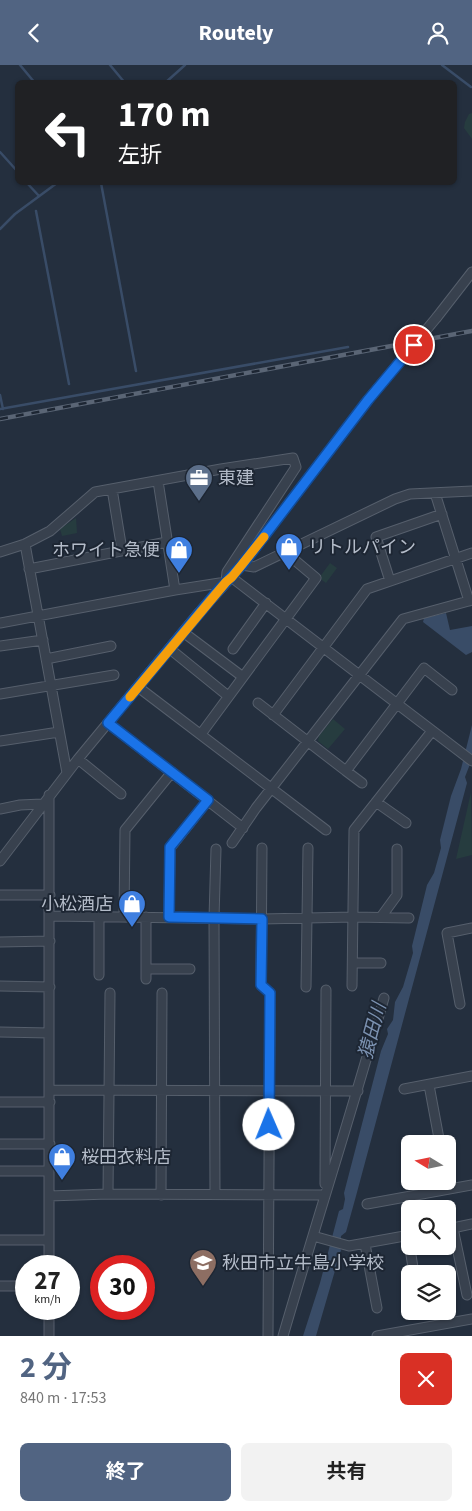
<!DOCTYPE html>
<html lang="ja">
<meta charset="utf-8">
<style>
:root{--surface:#fff;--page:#f2f2f2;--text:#222;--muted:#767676;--accent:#516482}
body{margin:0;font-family:"Source Sans 3","Noto Sans JP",sans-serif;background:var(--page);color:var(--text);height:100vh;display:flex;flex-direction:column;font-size:19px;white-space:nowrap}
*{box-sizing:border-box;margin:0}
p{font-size:16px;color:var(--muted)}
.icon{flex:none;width:28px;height:28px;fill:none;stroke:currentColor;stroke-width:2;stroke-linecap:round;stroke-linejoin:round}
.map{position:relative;height:1271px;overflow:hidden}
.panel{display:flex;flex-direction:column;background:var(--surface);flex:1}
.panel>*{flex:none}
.hud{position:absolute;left:15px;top:15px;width:442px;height:105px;border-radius:8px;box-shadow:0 1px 4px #0004;background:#202124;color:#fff;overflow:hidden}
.needle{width:32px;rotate:280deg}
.buttons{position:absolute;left:401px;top:1070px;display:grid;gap:10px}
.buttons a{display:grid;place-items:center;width:55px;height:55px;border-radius:8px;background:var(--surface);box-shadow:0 1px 4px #0004;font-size:25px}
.speed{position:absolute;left:15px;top:1190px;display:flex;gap:10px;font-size:25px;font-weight:700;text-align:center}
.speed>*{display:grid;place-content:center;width:65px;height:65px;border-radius:50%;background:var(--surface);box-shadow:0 1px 4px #0004;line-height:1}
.speed small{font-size:12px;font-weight:400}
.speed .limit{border:8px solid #d22;background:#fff;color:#111}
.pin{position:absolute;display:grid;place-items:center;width:42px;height:42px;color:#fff;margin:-21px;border:2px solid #fff;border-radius:50%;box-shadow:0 1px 5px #0007}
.me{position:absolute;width:55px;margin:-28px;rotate:359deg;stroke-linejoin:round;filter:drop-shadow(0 0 4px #0008)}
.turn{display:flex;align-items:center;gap:18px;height:105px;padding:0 20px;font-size:22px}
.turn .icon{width:65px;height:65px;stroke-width:2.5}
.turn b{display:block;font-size:35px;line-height:42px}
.round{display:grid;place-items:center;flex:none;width:52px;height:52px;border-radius:8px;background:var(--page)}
.summary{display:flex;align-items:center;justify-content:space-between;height:85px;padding:0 20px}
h1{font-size:30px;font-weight:700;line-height:38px;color:var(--accent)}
.button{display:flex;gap:10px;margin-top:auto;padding:10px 20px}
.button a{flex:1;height:58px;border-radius:8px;background:var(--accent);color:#fff;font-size:20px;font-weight:700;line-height:58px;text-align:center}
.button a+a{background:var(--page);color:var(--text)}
header{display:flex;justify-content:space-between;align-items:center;height:65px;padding:0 20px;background:var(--accent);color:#fff;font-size:22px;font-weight:700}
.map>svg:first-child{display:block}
.green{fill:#263c3f}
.water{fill:#394c67}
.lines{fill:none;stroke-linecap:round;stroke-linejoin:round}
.stream{stroke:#394c67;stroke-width:2.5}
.minor-casing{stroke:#565f6c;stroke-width:11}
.minor{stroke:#38414e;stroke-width:9}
.rail-casing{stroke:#5a6575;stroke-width:4.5}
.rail{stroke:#1d2633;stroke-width:2.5;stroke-dasharray:8;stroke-linecap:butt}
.minor-bridge-casing{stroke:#565f6c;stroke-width:11;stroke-linecap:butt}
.minor-bridge{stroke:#38414e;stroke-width:9}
.route-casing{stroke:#114b97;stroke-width:12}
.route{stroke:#1a73e8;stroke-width:9}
.slow{stroke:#f59e0b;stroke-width:9}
.labels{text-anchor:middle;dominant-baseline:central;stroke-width:4;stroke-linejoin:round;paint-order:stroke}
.poi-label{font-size:18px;fill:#b4bcc9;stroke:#1d2633;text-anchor:start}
.water-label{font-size:19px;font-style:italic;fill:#7c92b1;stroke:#1d2633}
</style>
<header><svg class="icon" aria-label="back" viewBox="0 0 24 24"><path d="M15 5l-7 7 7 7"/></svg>Routely<svg class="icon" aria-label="person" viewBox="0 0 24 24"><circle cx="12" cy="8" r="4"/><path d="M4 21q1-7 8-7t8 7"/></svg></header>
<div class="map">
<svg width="472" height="1271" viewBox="0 0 472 1271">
<rect width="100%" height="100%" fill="#242f3e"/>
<path class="green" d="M472,48V74L464,63L465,57L469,49Z
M76,453L77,468L62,471L60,464Z
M330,498L337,503L326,518L319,513Z
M333,654L345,664L328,684L318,676L319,671Z
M471,727L472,790L456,794Z"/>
<path class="water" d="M446,548L450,565L472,561V587L466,590L423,557L424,553Z
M472,660V694L465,712L467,718L356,1131L346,1167L341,1171L340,1183L341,1185L316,1271H303L320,1218L339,1146L343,1144L345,1134L344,1128L381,986L388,969L387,964L393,955L395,937L403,922L413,888L412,881L415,869L427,820L434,808L441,783L440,775L451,731L461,704Z"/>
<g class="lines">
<path class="stream" d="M20,0L35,18
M110,0L125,18
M442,0L471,22
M165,18L185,0
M0,87L18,107
M27,118L39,131
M101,118L136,306
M36,146L69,319
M0,164L15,149L57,118
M0,330L3,344
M0,344L348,282"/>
<defs>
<path id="minor" d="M437,252L472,207
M158,416L175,525
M112,424L122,485
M435,428L469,536
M25,479L67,708
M0,487L25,479L50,466L95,427L221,404L293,393L296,402L227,507L226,517
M242,500L254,502L395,434L410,429L472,426
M29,504L167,477
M231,512L472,696
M390,516L376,472L442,449
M0,558L175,525L226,517
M183,567L243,612
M0,581L43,575
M170,584L228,631
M233,584L266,538
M46,594L111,581
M138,622L326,765
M0,629L114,610
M258,638L346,706L424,603L452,625
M273,650L367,524L472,488
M108,658L243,763
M201,669L316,513L285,487
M0,676L59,667
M78,694L121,729
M346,706L362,718
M49,730V1201
M376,737L406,758
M0,744L20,740L42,739
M232,778L256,743L403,554L472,535
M262,783L261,920L270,928L268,1271
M0,796L78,694L197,550L242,500L368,335
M0,830H50
M50,851L262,854L353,852L409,853
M124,852L125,765L172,707
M146,852V914
M169,852L170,783L208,735
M381,852L397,830V784
M0,877L50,876
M353,898H381
M146,904H190
M99,910V851
M0,921L50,922
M352,921L354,765L432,666
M306,922L308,783
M460,939L447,868L472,863
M0,967L49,968
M429,1020L440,1079
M404,1024L472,1011
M50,1025L358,1026
M0,1037H50
M0,1079H50
M0,1106H49
M325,1119L326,925
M108,1129L110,928
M215,1129L214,853L216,784
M161,1130L162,928
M49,1131L108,1129L325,1130
M367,1139L472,1120
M453,1163L467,1230
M448,1164L472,1159
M313,1171L349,1181L410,1170
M408,1171L414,1209
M0,1175H49
M365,1179L377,1243
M0,1221H26
M49,1271V1244
M283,1271C316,1158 352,1046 384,933
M377,1271L472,1254"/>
</defs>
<use href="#minor" class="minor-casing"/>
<use href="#minor" class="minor"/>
<defs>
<path id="rail" d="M0,354L472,266"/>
</defs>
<use href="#rail" class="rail-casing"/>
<use href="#rail" class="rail"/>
<defs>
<path id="minor-bridge" d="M368,335L437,252"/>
</defs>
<use href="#minor-bridge" class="minor-bridge-casing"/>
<use href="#minor-bridge" class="minor-bridge"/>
</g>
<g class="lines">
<defs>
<path id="route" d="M269,1060L270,928L261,920L262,854L169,852L170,782L208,735L108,658L216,528L242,500L368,335L414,280"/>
</defs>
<use href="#route" class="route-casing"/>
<use href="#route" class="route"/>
<path class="slow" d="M130,632L226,517L232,512L264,472"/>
</g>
<defs>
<symbol id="office-pin" viewBox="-11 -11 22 30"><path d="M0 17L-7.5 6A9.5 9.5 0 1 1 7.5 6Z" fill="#5c6f8a" stroke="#1d2633"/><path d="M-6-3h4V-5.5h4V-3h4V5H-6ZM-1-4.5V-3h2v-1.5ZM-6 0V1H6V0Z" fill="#fff"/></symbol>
<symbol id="shop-pin" viewBox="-11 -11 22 30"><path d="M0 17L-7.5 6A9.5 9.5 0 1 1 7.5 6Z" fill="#3f7fe0" stroke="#1d2633"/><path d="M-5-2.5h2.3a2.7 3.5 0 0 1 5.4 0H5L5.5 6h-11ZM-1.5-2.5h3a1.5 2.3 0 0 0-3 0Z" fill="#fff"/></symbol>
<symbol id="school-pin" viewBox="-11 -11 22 30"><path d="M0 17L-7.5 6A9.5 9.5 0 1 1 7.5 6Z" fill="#8d6e63" stroke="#1d2633"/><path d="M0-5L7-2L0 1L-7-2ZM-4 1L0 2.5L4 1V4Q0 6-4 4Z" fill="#fff"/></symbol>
</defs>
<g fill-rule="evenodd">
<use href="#office-pin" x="183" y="397" width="32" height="43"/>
<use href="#shop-pin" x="273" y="466" width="32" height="43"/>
<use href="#shop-pin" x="163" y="469" width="32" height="43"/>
<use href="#shop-pin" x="116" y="823" width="32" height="43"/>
<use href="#shop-pin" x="46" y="1076" width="32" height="43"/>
<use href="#school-pin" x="187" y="1182" width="32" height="43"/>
</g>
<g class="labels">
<g class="poi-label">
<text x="218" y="413">東建</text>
<text x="308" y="482">リトルパイン</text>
<text x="160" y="485" text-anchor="end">ホワイト急便</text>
<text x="113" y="839" text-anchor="end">小松酒店</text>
<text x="81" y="1092">桜田衣料店</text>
<text x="222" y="1198">秋田市立牛島小学校</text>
</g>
<g class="water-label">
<text transform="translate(373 966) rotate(-75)">猿田川</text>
</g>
</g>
</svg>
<div class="buttons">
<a><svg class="needle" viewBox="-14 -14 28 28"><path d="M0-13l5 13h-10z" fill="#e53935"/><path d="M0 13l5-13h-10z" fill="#767676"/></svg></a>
<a><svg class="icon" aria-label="search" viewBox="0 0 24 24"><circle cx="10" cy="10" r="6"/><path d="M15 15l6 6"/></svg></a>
<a><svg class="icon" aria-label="layers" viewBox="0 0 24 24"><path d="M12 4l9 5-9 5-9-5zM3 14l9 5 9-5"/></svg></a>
</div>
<div class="speed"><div>27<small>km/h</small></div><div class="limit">30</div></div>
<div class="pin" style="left:414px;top:280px;background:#d93025"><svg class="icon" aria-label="arrive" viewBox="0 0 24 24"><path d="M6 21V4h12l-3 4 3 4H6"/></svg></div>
<svg class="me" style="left:269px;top:1060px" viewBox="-20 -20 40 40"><circle r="19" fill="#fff"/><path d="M0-13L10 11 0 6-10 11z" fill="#1a73e8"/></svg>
<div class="hud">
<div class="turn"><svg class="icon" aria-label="left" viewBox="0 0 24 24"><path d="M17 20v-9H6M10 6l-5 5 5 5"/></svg><div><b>170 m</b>左折</div></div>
</div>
</div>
<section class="panel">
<div class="summary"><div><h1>2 分</h1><p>840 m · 17:53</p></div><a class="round" style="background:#d93025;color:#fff"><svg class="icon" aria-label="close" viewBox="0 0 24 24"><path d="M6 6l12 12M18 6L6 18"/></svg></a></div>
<div class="button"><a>終了</a><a>共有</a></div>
</section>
